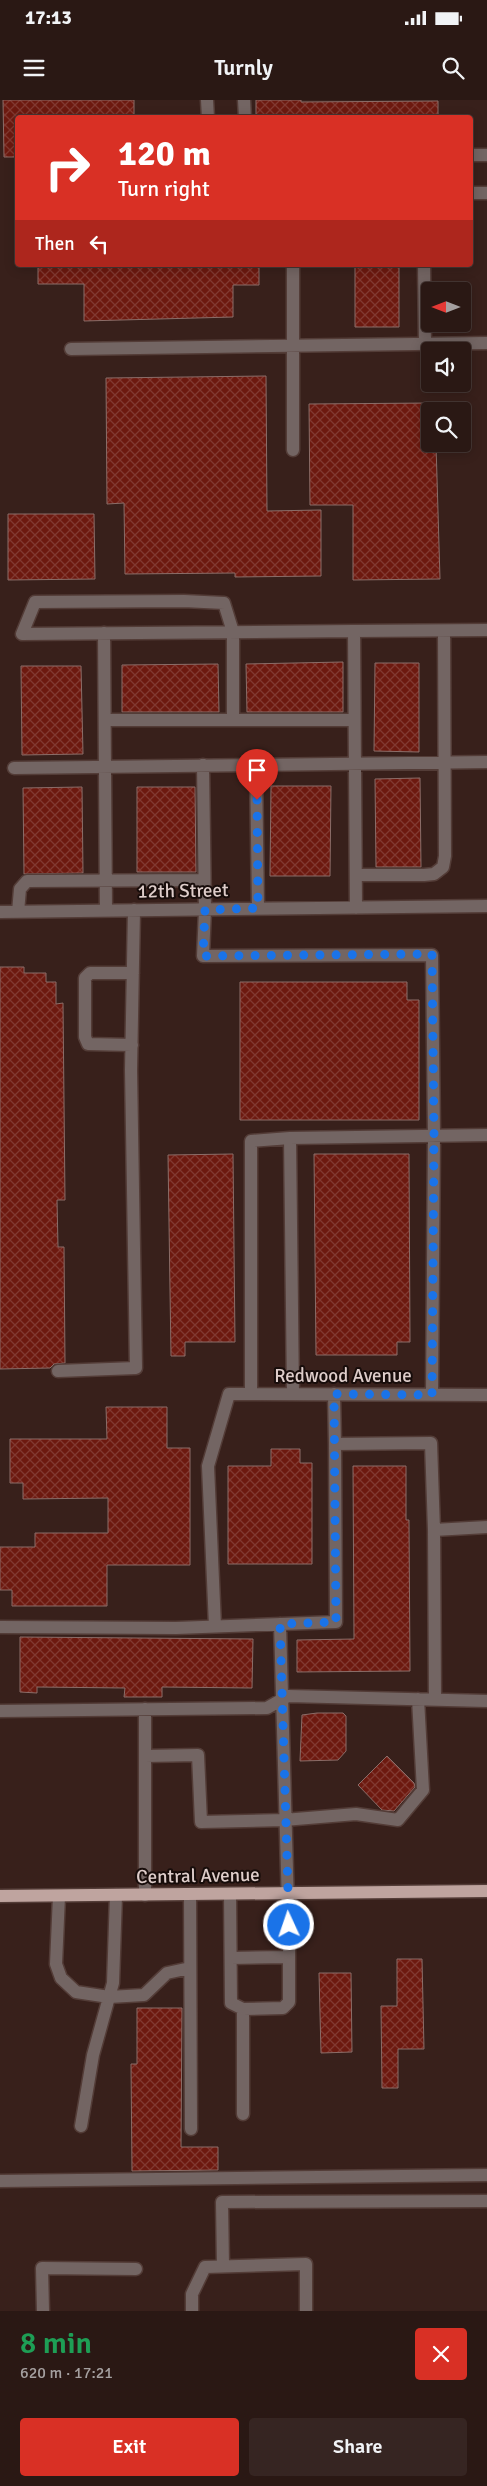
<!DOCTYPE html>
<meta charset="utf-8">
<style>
:root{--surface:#2a1814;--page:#362522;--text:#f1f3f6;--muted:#a5a0a0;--line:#463734;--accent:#d93025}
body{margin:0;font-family:Signika,sans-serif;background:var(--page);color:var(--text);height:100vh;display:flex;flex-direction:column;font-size:19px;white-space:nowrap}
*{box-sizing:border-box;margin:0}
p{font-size:16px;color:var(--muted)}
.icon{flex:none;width:28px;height:28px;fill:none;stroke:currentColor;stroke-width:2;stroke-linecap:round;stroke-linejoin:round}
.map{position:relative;height:2211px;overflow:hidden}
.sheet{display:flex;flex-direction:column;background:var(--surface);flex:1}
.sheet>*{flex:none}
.guide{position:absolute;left:15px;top:15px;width:458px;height:152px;border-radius:5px;box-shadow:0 2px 12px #0003,0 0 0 1px var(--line);background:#d93025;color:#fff;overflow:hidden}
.needle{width:32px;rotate:270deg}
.fabs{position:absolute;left:421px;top:182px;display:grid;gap:10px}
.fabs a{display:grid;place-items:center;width:50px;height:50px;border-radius:5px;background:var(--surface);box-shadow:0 2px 12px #0003,0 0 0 1px var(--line);font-size:25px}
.pin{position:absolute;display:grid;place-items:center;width:42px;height:42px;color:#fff;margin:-51px -21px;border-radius:50% 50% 50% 0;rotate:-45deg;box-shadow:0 0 5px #0007}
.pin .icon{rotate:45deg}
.me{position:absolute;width:55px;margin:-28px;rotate:357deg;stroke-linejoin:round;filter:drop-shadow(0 0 4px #0008)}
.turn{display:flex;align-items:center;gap:18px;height:105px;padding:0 20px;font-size:22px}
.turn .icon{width:65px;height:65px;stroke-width:2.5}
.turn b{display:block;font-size:35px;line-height:42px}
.then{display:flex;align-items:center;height:48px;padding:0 20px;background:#0003;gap:10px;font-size:19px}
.round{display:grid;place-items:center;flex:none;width:52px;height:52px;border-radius:5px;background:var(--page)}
.headline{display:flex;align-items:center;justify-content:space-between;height:85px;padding:0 20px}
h1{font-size:30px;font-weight:600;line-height:38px;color:#1e9e55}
.button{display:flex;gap:10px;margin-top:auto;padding:10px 20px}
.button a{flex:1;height:58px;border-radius:5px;background:var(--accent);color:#fff;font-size:20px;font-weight:600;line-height:58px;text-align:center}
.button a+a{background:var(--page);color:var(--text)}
.status{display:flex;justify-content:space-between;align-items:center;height:35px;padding:0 25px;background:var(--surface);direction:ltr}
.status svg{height:14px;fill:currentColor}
header{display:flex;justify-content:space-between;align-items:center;height:65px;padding:0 20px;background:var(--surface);font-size:22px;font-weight:600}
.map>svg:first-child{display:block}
.building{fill:url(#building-cross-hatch);stroke:#8b6d68}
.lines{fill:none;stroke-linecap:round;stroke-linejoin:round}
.minor-casing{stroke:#533c37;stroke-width:15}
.major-casing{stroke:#533c37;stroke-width:15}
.minor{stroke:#736563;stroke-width:12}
.major{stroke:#bfa49f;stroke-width:12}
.route{stroke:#1a73e8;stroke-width:9;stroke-dasharray:0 16.2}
.labels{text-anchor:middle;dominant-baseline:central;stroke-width:4;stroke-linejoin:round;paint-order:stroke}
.street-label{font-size:19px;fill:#decdca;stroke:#180d0b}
</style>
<div class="status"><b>17:13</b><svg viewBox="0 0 49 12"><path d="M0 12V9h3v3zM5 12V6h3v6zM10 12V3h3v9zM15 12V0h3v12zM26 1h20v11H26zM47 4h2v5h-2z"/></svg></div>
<header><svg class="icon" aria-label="menu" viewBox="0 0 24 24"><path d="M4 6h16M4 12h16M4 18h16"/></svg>Turnly<svg class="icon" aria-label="search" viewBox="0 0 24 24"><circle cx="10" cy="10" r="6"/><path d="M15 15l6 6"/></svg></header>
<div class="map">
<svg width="487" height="2211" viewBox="0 0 487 2211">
<defs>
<pattern id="building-cross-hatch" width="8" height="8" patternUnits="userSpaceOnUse" patternTransform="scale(1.25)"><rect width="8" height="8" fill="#6d190f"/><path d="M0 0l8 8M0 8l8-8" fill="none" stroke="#813931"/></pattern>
</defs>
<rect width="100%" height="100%" fill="#38201b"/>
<path class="building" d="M3,0H134V18H18V57H4Z
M256,0H301V2L438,1V18H256Z
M38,165H259V185H233V217L84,221V184H38Z
M355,165H399V227H355Z
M266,276L267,411L321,410V476L235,477V473L125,474L124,403L107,404L106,278Z
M430,303V344H436L440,479L353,480V405H310L309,304Z
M8,414H94L95,479L8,480Z
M343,562V612H247L246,564Z
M375,563H419V652L374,651Z
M218,564L219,612H122V565Z
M21,566H81L83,654L22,655Z
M420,678L421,767H376L375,679Z
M271,686H331L330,776H270Z
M82,687L83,773L24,774L23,688Z
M137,687H195L196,772H137Z
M0,867H24V873H46V882H56V904L63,903L65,1100H57L58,1147H64L65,1263L54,1264L50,1268L0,1269Z
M240,882H407V900H419V1020H240Z
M233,1054L235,1242H185V1256H171L168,1055Z
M314,1054H409L410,1242H397V1255H316Z
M106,1307H167V1348H190V1465H107V1506H12V1490H0V1447H35V1433H108V1398L23,1399V1383H10V1339H107Z
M271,1349H300V1363H312V1464H228V1366H271Z
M353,1366H406V1420H409L410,1571L297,1572V1540L354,1539Z
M20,1537L253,1539L252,1588L162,1587V1597H124L125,1588L37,1587V1593L20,1592Z
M317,1613H343L346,1616V1651L338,1660L300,1661L302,1615Z
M387,1656L414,1683L415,1687L394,1711L382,1710L358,1685Z
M397,1859H422L424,1949H398V1988H382L381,1906H397Z
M319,1873H351L352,1952L321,1953Z
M137,1908H182L181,2047H218V2070L132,2071L131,1964H137Z"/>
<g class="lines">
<defs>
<path id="minor" d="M207,0L208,18
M244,0L245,18
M470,55H487
M470,93H487
M424,165L425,243
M71,249L487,243
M293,350V165
M104,533L106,811
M105,620H354
M233,620V532L224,503L184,501L35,502L22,534C132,533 243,532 354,531
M203,665L205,810L203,856L432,855L434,1035L432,1295
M256,665L258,808
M14,668L487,662
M356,775H424L434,774L443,767L445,756L444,531
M356,808L354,531L487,530
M0,812L487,806
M18,812L20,789L27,781L204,780
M132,945L88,944L85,937V878L90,873H133
M58,1271L136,1268L131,970L134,810
M251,1294V1041L290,1038
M293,1294L290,1038L487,1035
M334,1294L335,1344
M434,1430L435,1600
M215,1526L208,1366L229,1294L487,1295
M0,1527L176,1528L336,1522L335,1344L431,1343L434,1430L487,1427
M145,1609V1795
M0,1611L267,1608L288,1596L487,1601
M145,1656L198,1655L201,1722L284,1720L356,1714L398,1720L423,1690L418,1599
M190,1794L191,2029
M230,1794L231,1903L243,1909L283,1908L289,1902V1841L280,1524
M59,1796L56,1864L61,1878L76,1892L109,1897L144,1895L167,1873L190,1868
M231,1858L289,1857
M243,1909V2014
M81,2026L93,1955L113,1883L116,1795
M0,2081L487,2075
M223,2166L222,2102L487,2101
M43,2211L42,2168L136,2169
M192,2211V2194L205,2167L306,2164V2211"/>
<path id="major" d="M0,1796L487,1791"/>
</defs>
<use href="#minor" class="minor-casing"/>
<use href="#major" class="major-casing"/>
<use href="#minor" class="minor"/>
<use href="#major" class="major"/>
</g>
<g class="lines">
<path class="route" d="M257,700L258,808L205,810L203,856L432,854L434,1035L432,1295L334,1294L336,1522L280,1524L289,1825"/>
</g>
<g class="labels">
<g class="street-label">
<text transform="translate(183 791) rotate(-1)">12th Street</text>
<text x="343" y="1276">Redwood Avenue</text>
<text transform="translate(198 1776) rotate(-1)">Central Avenue</text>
</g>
</g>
</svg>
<div class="fabs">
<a><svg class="needle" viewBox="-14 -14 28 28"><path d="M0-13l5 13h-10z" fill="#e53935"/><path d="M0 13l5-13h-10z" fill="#a5a0a0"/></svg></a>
<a><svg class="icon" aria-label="sound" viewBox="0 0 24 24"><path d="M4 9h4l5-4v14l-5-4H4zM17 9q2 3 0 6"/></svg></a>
<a><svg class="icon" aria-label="search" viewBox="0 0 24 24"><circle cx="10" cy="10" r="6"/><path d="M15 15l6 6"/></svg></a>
</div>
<div class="pin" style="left:257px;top:700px;background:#d93025"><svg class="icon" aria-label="arrive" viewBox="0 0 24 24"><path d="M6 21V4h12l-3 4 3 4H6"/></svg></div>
<svg class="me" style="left:289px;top:1825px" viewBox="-20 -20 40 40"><circle r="17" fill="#1a73e8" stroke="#fff" stroke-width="3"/><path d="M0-11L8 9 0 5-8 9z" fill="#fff"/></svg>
<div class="guide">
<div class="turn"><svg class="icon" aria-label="right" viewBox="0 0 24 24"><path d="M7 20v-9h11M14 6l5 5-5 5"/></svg><div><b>120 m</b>Turn right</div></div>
<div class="then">Then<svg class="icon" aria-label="left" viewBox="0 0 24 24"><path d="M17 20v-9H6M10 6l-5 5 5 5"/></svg></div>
</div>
</div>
<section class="sheet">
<div class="headline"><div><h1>8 min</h1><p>620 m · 17:21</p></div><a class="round" style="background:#d93025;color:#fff"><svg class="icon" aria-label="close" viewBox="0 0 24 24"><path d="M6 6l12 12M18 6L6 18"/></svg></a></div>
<div class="button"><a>Exit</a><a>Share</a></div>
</section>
